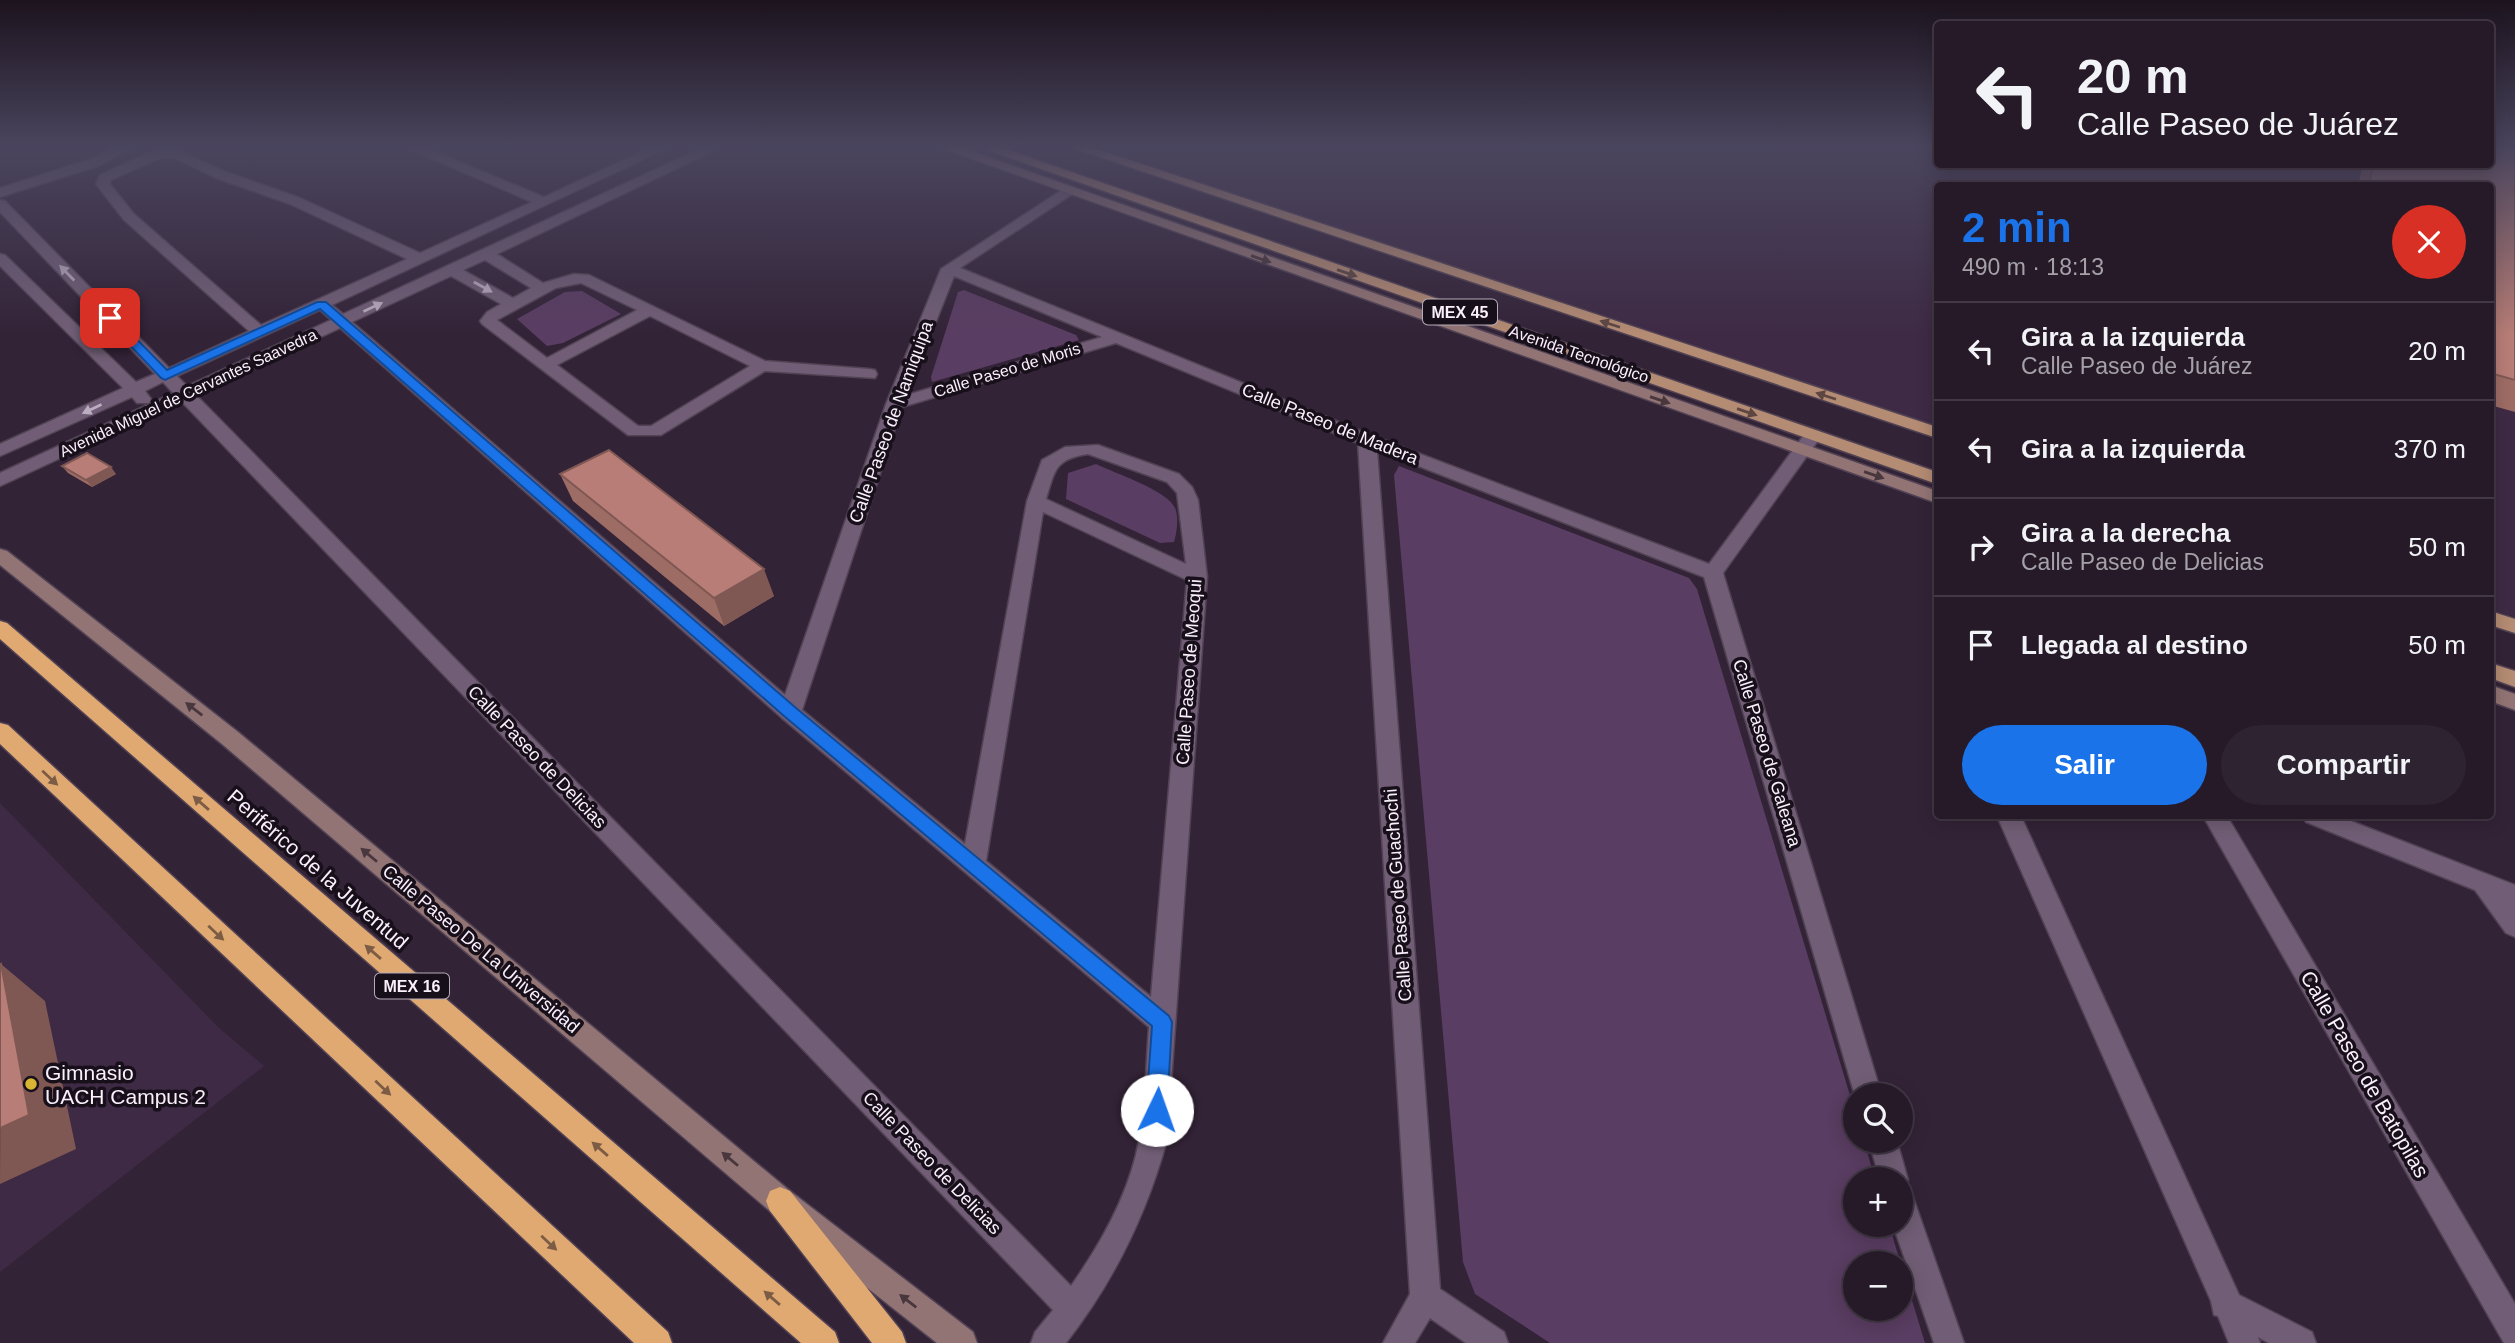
<!DOCTYPE html>
<html lang="es">
<meta charset="utf-8">
<style>
:root{--surface:#261a29;--page:#2e2331;--text:#f1f3f6;--muted:#a4a1a8;--line:#423846;--accent:#1a73e8}
body{margin:0;font-family:Helvetica,sans-serif;background:var(--page);color:var(--text);height:100vh;display:flex;flex-direction:column;font-size:26px;white-space:nowrap}
*{box-sizing:border-box;margin:0}
p{font-size:23px;color:var(--muted)}
.icon{flex:none;width:38px;height:38px;fill:none;stroke:currentColor;stroke-width:2;stroke-linecap:round;stroke-linejoin:round}
.map{position:relative;flex:1;overflow:hidden}
.side{position:absolute;left:1934px;top:182px;width:560px;height:637px;display:flex;flex-direction:column;background:var(--surface);border-radius:7px;box-shadow:0 4px 18px #0003,0 0 0 2px var(--line)}
.side>*{flex:none}
.guide{position:absolute;left:1934px;top:21px;width:560px;height:147px;border-radius:7px;box-shadow:0 4px 18px #0003,0 0 0 2px var(--line);background:#261a29;color:var(--text);overflow:hidden}
.buttons{position:absolute;left:1843px;top:1083px;display:grid;gap:14px}
.buttons a{display:grid;place-items:center;width:70px;height:70px;border-radius:50%;background:var(--surface);box-shadow:0 4px 18px #0003,0 0 0 2px var(--line);font-size:35px}
.pin{position:absolute;display:grid;place-items:center;width:60px;height:60px;color:#fff;margin:-30px;border-radius:14px;box-shadow:0 4px 10px #0006}
.me{position:absolute;width:77px;margin:-38px;rotate:3deg;stroke-linejoin:round;filter:drop-shadow(0 0 5px #0008)}
.turn{display:flex;align-items:center;gap:24px;height:147px;padding:0 28px;font-size:32px}
.turn .icon{width:91px;height:91px;stroke-width:2.5}
.turn b{display:block;font-size:49px;line-height:60px}
.round{display:grid;place-items:center;flex:none;width:74px;height:74px;border-radius:37px;background:var(--page)}
.overview{display:flex;align-items:center;justify-content:space-between;height:119px;padding:0 28px}
h1{font-size:42px;font-weight:700;line-height:52px;color:var(--accent)}
.action{display:flex;gap:14px;margin-top:auto;padding:14px 28px}
.action a{flex:1;height:80px;border-radius:42px;background:var(--accent);color:#fff;font-size:28px;font-weight:700;line-height:80px;text-align:center}
.action a+a{background:var(--page);color:var(--text)}
ul{padding:0;list-style:none}
li{display:flex;align-items:center;gap:21px;height:98px;padding:0 28px;border-top:2px solid var(--line)}
li div{flex:1}
li b{display:block;font-size:26px}
li em{font-style:normal}
.map>svg:first-child{display:block}
.built{fill:#3e2a44}
.green{fill:#5a3d62;fill-rule:evenodd}
.lines{fill:none;stroke-linecap:round;stroke-linejoin:round}
.street-casing{stroke:#514254;stroke-width:3}
.secondary-casing{stroke:#514254;stroke-width:3}
.primary-casing{stroke:#514254;stroke-width:3}
.highway-casing{stroke:#514254;stroke-width:3}
.street{fill:#715e76;fill-rule:evenodd}
.secondary{fill:#927474;fill-rule:evenodd}
.primary{fill:#b48b73;fill-rule:evenodd}
.highway{fill:#e0a971;fill-rule:evenodd}
.wall{fill:#9d6c65}
.shaded-wall{fill:#805853}
.building{fill:#b77d76;stroke:#805853;stroke-width:2}
.oneway{fill:#48373d}
.oneway2{fill:#bcaec0}
.oneway3{fill:#5e4742}
.oneway4{fill:#7c5c45}
.route{fill:#1a73e8;stroke:#114b97;stroke-width:2}
.poi-dot{fill:#d8b434;stroke:#170f19;stroke-width:2.5}
.labels{text-anchor:middle;dominant-baseline:central;stroke-width:7;stroke-linejoin:round;paint-order:stroke}
.shield{fill:#170f19;stroke:#b6acb9;stroke-width:2}
.shield-label{font-size:16px;font-weight:bold;fill:#faeffd}
.far-street-label{font-size:16px;fill:#faeffd;stroke:#170f19}
.street-label{font-size:18px;fill:#faeffd;stroke:#170f19}
.near-street-label{font-size:21px;fill:#faeffd;stroke:#170f19}
.near-poi-label{font-size:21px;fill:#faeffd;stroke:#170f19;text-anchor:start}
</style>
<div class="map">
<svg width="2515" height="1343" viewBox="0 0 2515 1343">
<rect width="100%" height="100%" fill="#332337"/>
<path class="built" d="M1084,146H1937V164H2490L2515,146V617L2490,609V186H1937V427Z
M0,803L218,1027L264,1066L0,1272Z"/>
<path class="green" d="M964,290L1076,335L1079,340L932,382L931,377L958,292Z
M582,291L621,314L563,343L547,346L517,319L565,292Z
M1096,464C1114,473 1167,490 1175,508C1179,516 1177,533 1174,542L1160,543L1066,499L1068,473Z
M1399,466L1689,578L1697,589L1855,1112V1141H1864L1875,1179L1855,1180V1225H1889L1925,1343H1550L1475,1294L1463,1262L1394,475ZM1855,1264H1900V1309H1855Z"/>
<g class="lines">
<defs>
<path id="street" d="M118,146H135L98,166L0,197V188L88,160Z
M403,146H421L544,197L654,146H672L332,305L343,314L706,146H724L497,254L543,283L574,274L589,275L765,361L869,369L875,370L877,374L875,378L765,371L661,435H628L482,324L480,321L487,312L501,304L451,276L352,322L785,695L886,404L941,269L1065,188H1075L1077,191L960,268L1373,436L1709,564L1807,431H1819L1822,435L1723,573L1882,1096H1855L1704,577L1377,450L1440,1289L1504,1332L1508,1343H1466L1430,1318L1415,1343H1383L1410,1294L1358,443L1116,343L902,407L802,710L965,844L1027,501L1042,460L1065,447L1098,445L1179,474L1192,487L1198,500L1207,577L1167,1140C1146,1216 1114,1281 1066,1343H1031L1035,1332L1053,1310L182,402L0,486V473L173,393L163,382L145,391L151,399L149,403H137L132,397L0,456V444L123,388L0,266V254L5,255L136,382L155,374L0,212V200L5,201L169,368L249,331L124,220L96,184L100,175L150,152L175,149L226,172L300,198L420,253L532,202ZM173,157L216,178L290,204L407,259L261,325L134,214L110,184L111,180L158,159ZM485,260L531,288L513,298L463,270ZM954,276L1102,337L907,395ZM581,283L637,310L547,358L497,320L556,288ZM320,310L331,320L187,386L177,376ZM650,316L750,366L651,426H638L557,365ZM340,328L782,718L1149,1027C1146,1064 1146,1103 1139,1140C1130,1192 1102,1242 1071,1286L196,395ZM1088,454L1167,482L1177,493L1186,564L1046,499C1055,470 1055,459 1088,454ZM1043,512L1187,580L1151,997L986,861Z
M1997,816H2021L2239,1295L2312,1332L2316,1343H2269L2258,1337L2260,1343H2229L2218,1316L2214,1315L2211,1301Z
M2203,816H2227L2515,1304V1343H2504Z
M2302,816H2338L2515,885V937L2506,933L2475,890L2306,822Z
M1869,1141H1897L1908,1180L1905,1188L1910,1190L1914,1200L1964,1343H1934L1893,1225H1900V1180H1880Z"/>
<path id="secondary" d="M936,146H956L1937,491V503Z
M0,549L7,551L238,732L790,1191L973,1332L977,1343H937L770,1211L222,744L0,565Z
M2490,685L2515,694V710L2490,701Z"/>
<path id="primary" d="M976,146H996L1937,472V484Z
M1067,146H1087L1937,427V438Z
M2490,611L2515,619V633L2490,625Z
M2490,663L2515,671V687L2490,678Z"/>
<path id="highway" d="M0,621L7,623L835,1332L839,1343H801L0,639Z
M0,723L8,725L668,1332L672,1343H634L0,744Z
M780,1187L790,1191L902,1332L906,1343H872L770,1211L766,1201L770,1191Z"/>
</defs>
<use href="#street" class="street-casing"/>
<use href="#secondary" class="secondary-casing"/>
<use href="#primary" class="primary-casing"/>
<use href="#highway" class="highway-casing"/>
<use href="#street" class="street"/>
<use href="#secondary" class="secondary"/>
<use href="#primary" class="primary"/>
<use href="#highway" class="highway"/>
</g>
<path class="wall" d="M2515,146V412L2490,405V186H2358L2363,164H2490Z
M62,466L116,474L92,487L68,473Z
M560,474L774,596L724,626L573,501Z"/>
<path class="shaded-wall" d="M111,467L116,474L92,487L86,480Z
M764,569L774,596L724,626L714,598Z
M1,964L45,1001L76,1149L0,1184Z"/>
<path class="building" d="M2490,146H2515V380L2490,373V186H2369L2373,164H2490Z
M609,450L764,569L714,598L560,474Z
M87,453L111,467L86,480L62,466Z
M1,964L29,1115L0,1128V965Z"/>
<defs><path id="oneway-solid" d="M-6-.8H1V-3.2L6.5 0L1 3.2V.8H-6Z" transform="scale(1.75)"/></defs>
<g class="oneway">
<use href="#oneway-solid" transform="translate(1261 259) rotate(19)"/>
<use href="#oneway-solid" transform="translate(1660 400) rotate(19)"/>
<use href="#oneway-solid" transform="translate(1874 475) rotate(19)"/>
<use href="#oneway-solid" transform="translate(194 709) rotate(-142)"/>
<use href="#oneway-solid" transform="translate(369 855) rotate(-140)"/>
<use href="#oneway-solid" transform="translate(730 1159) rotate(-140)"/>
<use href="#oneway-solid" transform="translate(908 1301) rotate(-142)"/>
</g>
<g class="oneway2">
<use href="#oneway-solid" transform="translate(67 273) rotate(-134)"/>
<use href="#oneway-solid" transform="translate(483 287) rotate(29)"/>
<use href="#oneway-solid" transform="translate(373 307) rotate(-25)"/>
<use href="#oneway-solid" transform="translate(92 409) rotate(155)"/>
</g>
<g class="oneway3">
<use href="#oneway-solid" transform="translate(1347 273) rotate(19)"/>
<use href="#oneway-solid" transform="translate(1610 324) rotate(-162)"/>
<use href="#oneway-solid" transform="translate(1826 396) rotate(-162)"/>
<use href="#oneway-solid" transform="translate(1747 412) rotate(19)"/>
</g>
<g class="oneway4">
<use href="#oneway-solid" transform="translate(50 778) rotate(43)"/>
<use href="#oneway-solid" transform="translate(201 803) rotate(-139)"/>
<use href="#oneway-solid" transform="translate(216 933) rotate(43)"/>
<use href="#oneway-solid" transform="translate(373 952) rotate(-139)"/>
<use href="#oneway-solid" transform="translate(383 1088) rotate(43)"/>
<use href="#oneway-solid" transform="translate(600 1149) rotate(-139)"/>
<use href="#oneway-solid" transform="translate(549 1243) rotate(43)"/>
<use href="#oneway-solid" transform="translate(772 1298) rotate(-139)"/>
</g>
<linearGradient id="sky" x2="0" y2="1"><stop stop-color="#1c131e"/><stop offset="0.44" stop-color="#4a455e"/><stop offset="1" stop-color="#4a455e" stop-opacity="0"/></linearGradient>
<rect width="2515" height="334" fill="url(#sky)"/>
<path class="route" d="M317,302H326L796,708L1169,1016L1172,1022L1167,1110L1164,1117L1157,1119L1149,1117L1146,1110L1152,1026L784,716L320,309L165,380L161,378L104,318L114,316L167,370Z"/>
<circle class="poi-dot" cx="31" cy="1084" r="7"/>
<g class="labels">
<g class="shield">
<rect x="1423" y="299.5" width="74" height="25" rx="5"/>
<rect x="375" y="973.5" width="74" height="25" rx="5"/>
</g>
<g class="shield-label">
<text x="1460" y="312">MEX 45</text>
<text x="412" y="986">MEX 16</text>
</g>
<g class="far-street-label">
<text transform="translate(1579 354) rotate(19)">Avenida Tecnológico</text>
<text transform="translate(1007 370) rotate(-17)">Calle Paseo de Moris</text>
<text transform="translate(188 393) rotate(-25)">Avenida Miguel de Cervantes Saavedra</text>
</g>
<g class="street-label">
<text transform="translate(891 422) rotate(-70)">Calle Paseo de Namiquipa</text>
<text transform="translate(1330 424) rotate(22)">Calle Paseo de Madera</text>
<text transform="translate(1189 672) rotate(-86)">Calle Paseo de Meoqui</text>
<text transform="translate(1767 753) rotate(73)">Calle Paseo de Galeana</text>
<text transform="translate(537 757) rotate(46)">Calle Paseo de Delicias</text>
<text transform="translate(1398 895) rotate(-94)">Calle Paseo de Guachochi</text>
<text transform="translate(481 949) rotate(40)">Calle Paseo De La Universidad</text>
<text transform="translate(932 1163) rotate(46)">Calle Paseo de Delicias</text>
</g>
<g class="near-street-label">
<text transform="translate(318 869) rotate(41)">Periférico de la Juventud</text>
<text transform="translate(2365 1074) rotate(60)">Calle Paseo de Batopilas</text>
</g>
<g class="near-poi-label">
<text x="45" y="1072">Gimnasio<tspan x="45" dy="24">UACH Campus 2</tspan></text>
</g>
</g>
</svg>
<div class="buttons">
<a><svg class="icon" aria-label="search" viewBox="0 0 24 24"><circle cx="10" cy="10" r="6"/><path d="M15 15l6 6"/></svg></a>
<a>+</a>
<a>−</a>
</div>
<div class="pin" style="left:110px;top:318px;background:#d93025"><svg class="icon" aria-label="arrive" viewBox="0 0 24 24"><path d="M6 21V4h12l-3 4 3 4H6"/></svg></div>
<svg class="me" style="left:1157px;top:1110px" viewBox="-20 -20 40 40"><circle r="19" fill="#fff"/><path d="M0-13L10 11 0 6-10 11z" fill="#1a73e8"/></svg>
<div class="guide">
<div class="turn"><svg class="icon" aria-label="left" viewBox="0 0 24 24"><path d="M17 20v-9H6M10 6l-5 5 5 5"/></svg><div><b>20 m</b>Calle Paseo de Juárez</div></div>
</div>
<section class="side">
<div class="overview"><div><h1>2 min</h1><p>490 m · 18:13</p></div><a class="round" style="background:#d93025;color:#fff"><svg class="icon" aria-label="close" viewBox="0 0 24 24"><path d="M6 6l12 12M18 6L6 18"/></svg></a></div>
<ul>
<li><svg class="icon" aria-label="left" viewBox="0 0 24 24"><path d="M17 20v-9H6M10 6l-5 5 5 5"/></svg><div><b>Gira a la izquierda</b><p>Calle Paseo de Juárez</p></div><em>20 m</em></li>
<li><svg class="icon" aria-label="left" viewBox="0 0 24 24"><path d="M17 20v-9H6M10 6l-5 5 5 5"/></svg><div><b>Gira a la izquierda</b></div><em>370 m</em></li>
<li><svg class="icon" aria-label="right" viewBox="0 0 24 24"><path d="M7 20v-9h11M14 6l5 5-5 5"/></svg><div><b>Gira a la derecha</b><p>Calle Paseo de Delicias</p></div><em>50 m</em></li>
<li><svg class="icon" aria-label="arrive" viewBox="0 0 24 24"><path d="M6 21V4h12l-3 4 3 4H6"/></svg><div><b>Llegada al destino</b></div><em>50 m</em></li>
</ul>
<div class="action"><a>Salir</a><a>Compartir</a></div>
</section>
</div>
